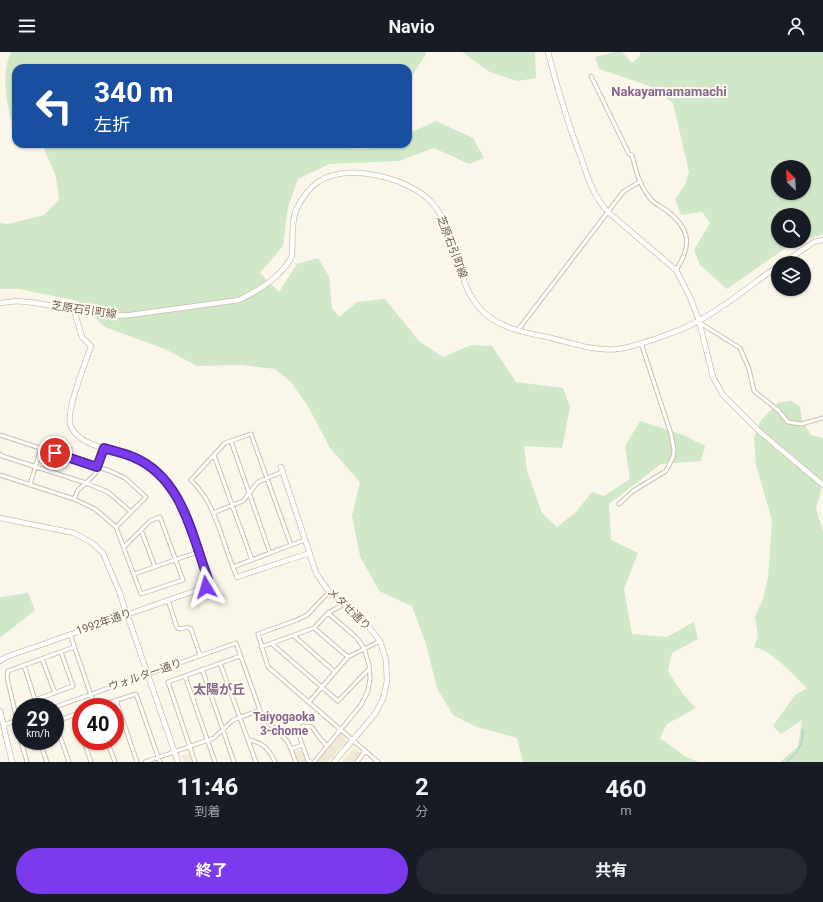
<!DOCTYPE html>
<html lang="ja">
<meta charset="utf-8">
<style>
:root{--surface:#171b24;--page:#242831;--text:#f1f3f6;--muted:#9ea1a6;--accent:#7c3aed}
body{margin:0;font-family:Roboto,"Noto Sans JP",sans-serif;background:var(--page);color:var(--text);height:100vh;display:flex;flex-direction:column;font-size:15px;white-space:nowrap}
*{box-sizing:border-box;margin:0}
p{font-size:13px;color:var(--muted)}
.icon{flex:none;width:22px;height:22px;fill:none;stroke:currentColor;stroke-width:2;stroke-linecap:round;stroke-linejoin:round}
.map{position:relative;height:710px;overflow:hidden}
.side{display:flex;flex-direction:column;background:var(--surface);flex:1}
.side>*{flex:none}
.hud{position:absolute;left:12px;top:12px;width:400px;height:84px;border-radius:12px;box-shadow:0 1px 3px #0004;background:#1a4fa0;color:#fff;overflow:hidden}
.needle{width:26px;rotate:336deg}
.fabs{position:absolute;left:771px;top:108px;display:grid;gap:8px}
.fabs a{display:grid;place-items:center;width:40px;height:40px;border-radius:50%;background:var(--surface);box-shadow:0 1px 3px #0004;font-size:20px}
.speed{position:absolute;left:12px;top:646px;display:flex;gap:8px;font-size:20px;font-weight:700;text-align:center}
.speed>*{display:grid;place-content:center;width:52px;height:52px;border-radius:50%;background:var(--surface);box-shadow:0 1px 3px #0004;line-height:1}
.speed small{font-size:10px;font-weight:400}
.speed .limit{border:6px solid #d22;background:#fff;color:#111}
.pin{position:absolute;display:grid;place-items:center;width:34px;height:34px;color:#fff;margin:-17px;border:2px solid #fff;border-radius:50%;box-shadow:0 1px 4px #0007}
.me{position:absolute;width:44px;margin:-22px;rotate:353deg;stroke-linejoin:round;filter:drop-shadow(0 0 3px #0008)}
.turn{display:flex;align-items:center;gap:14px;height:84px;padding:0 16px;font-size:18px}
.turn .icon{width:52px;height:52px;stroke-width:2.5}
.turn b{display:block;font-size:28px;line-height:34px}
.eta{display:flex;justify-content:space-evenly;align-items:center;height:68px;text-align:center}
.eta b{font-size:24px;font-weight:700;line-height:28px}
.cta{display:flex;gap:8px;margin-top:auto;padding:8px 16px}
.cta a{flex:1;height:46px;border-radius:24px;background:var(--accent);color:#fff;font-size:16px;font-weight:700;line-height:46px;text-align:center}
.cta a+a{background:var(--page);color:var(--text)}
header{display:flex;justify-content:space-between;align-items:center;height:52px;padding:0 16px;background:var(--surface);font-size:18px;font-weight:700}
.map>svg:first-child{display:block}
.residential{fill:#f1e9d8}
.green{fill:#d0e7c8;fill-rule:evenodd}
.lines{fill:none;stroke-linecap:round;stroke-linejoin:round}
.stream{stroke:#a6c5d3;stroke-width:1}
.street-casing{stroke:#ccc0b0;stroke-width:5}
.secondary-casing{stroke:#cec1ad;stroke-width:6}
.street{stroke:#fff;stroke-width:3}
.secondary{stroke:#fff;stroke-width:4.5}
.route-casing{stroke:#51269a;stroke-width:10}
.route{stroke:#7c3aed;stroke-width:7}
.labels{text-anchor:middle;dominant-baseline:central;stroke-width:4;stroke-linejoin:round;paint-order:stroke}
.street-label{font-size:11px;fill:#72614f;stroke:#fdfaef}
.neighbourhood-label{font-size:12px;font-weight:bold;fill:#87668e;stroke:#fdfaef}
.quarter-label{font-size:13px;font-weight:bold;fill:#87668e;stroke:#fdfaef}
</style>
<header><svg class="icon" aria-label="menu" viewBox="0 0 24 24"><path d="M4 6h16M4 12h16M4 18h16"/></svg>Navio<svg class="icon" aria-label="person" viewBox="0 0 24 24"><circle cx="12" cy="8" r="4"/><path d="M4 21q1-7 8-7t8 7"/></svg></header>
<div class="map">
<svg width="823" height="710" viewBox="0 0 823 710">
<rect width="100%" height="100%" fill="#faf6e9"/>
<path class="residential" d="M341,682L347,689L328,710H317Z
M354,696L362,701L355,710H342Z
M301,698L307,710H298L295,700Z
M190,701L193,710H184L181,704Z"/>
<path class="green" d="M11,0H426V2L408,30V16H16V84C7,58 0,24 11,0Z
M462,0H535L536,26L517,29L490,20Z
M614,0H622L632,11L639,5L641,0H823V182L804,189V163H778V189H803L787,195L727,237L700,213L694,198L710,171L702,160L681,163L675,147L685,133L689,120L673,51L652,35L599,17L595,5ZM778,115H804V141H778Z
M436,69L473,86L484,106L469,112L434,96L399,109L329,112L298,127L288,155L283,194L260,221L279,240L297,212L318,206L329,225L332,256L339,265L357,250L385,247L419,289L443,305L471,293L492,294L516,330L563,336L570,355L562,396L524,394L527,419L542,461L557,475L576,460L592,440L604,444L630,427L625,394L640,369L683,383L705,394L701,409L661,412L609,452L611,488L638,501L624,537L632,582L667,585L694,570L698,587L672,601L668,619L682,641L696,656L667,672L660,686L686,705L699,710H523L517,686L477,675L453,663L437,636L426,592L412,554L379,539L360,504L352,464L360,430L330,396L309,356L291,330L275,317L241,313L197,314L165,297L105,275L78,249L19,237H0V171L8,172L44,163L59,148L56,124L43,95L34,92H343L347,96L367,97L382,92H408V82Z
M791,349L800,354L802,368L811,383L823,386V430L816,457L823,479V710H780L798,695L802,668L781,682L773,674L795,643L807,636C792,622 773,599 754,595L758,584L755,564L763,547L768,526L772,468L756,413L754,386L761,368L778,351Z
M28,541L35,558L0,586V545Z"/>
<g class="lines">
<path class="stream" d="M786,710C798,700 803,694 803,678"/>
<defs>
<path id="street" d="M591,24L629,102L632,103C636,119 639,132 649,145C653,151 660,154 666,158C691,177 692,194 676,218
M700,271L740,296L749,317L754,339L778,358L788,370L801,372L823,366
M518,278L623,140L639,130
M0,383L110,419L125,426L146,445L131,460
M231,389L270,501
M0,402L2,404L86,431L95,422L104,395
M214,403L252,508
M0,423L74,447
M86,431L108,440L131,460L116,475L95,457L74,447L78,438Z
M30,433L41,396
M619,452L633,439L666,419L673,405L674,398L671,382L641,291
M213,461L243,449L258,430L282,420
M116,475L141,542L183,528L160,465L150,469L124,495
M141,478L155,515
M291,493L305,488
M233,515L291,493L251,382L225,391L191,428C196,433 201,439 205,445C220,469 225,499 237,525
M134,522L198,500
M329,540L307,563L297,568L258,582L268,615L378,710
M168,548L177,576L181,577L187,575L191,577L200,603
M314,576L348,605
M70,582L95,655
M294,584L335,620
M272,592L338,649L368,618
M261,595L314,576L328,561L344,552
M42,607L55,641
M220,611L256,710
M24,613L35,648L73,634L61,600
M202,617L234,710
M185,624L215,710
M116,648L137,710
M309,650L348,605L380,589
M55,655L236,591L262,664L288,690L296,710
M96,655L136,642L160,710
M74,663L81,682
M17,668L7,625L8,619L74,595
M55,670L69,710
M55,670L81,660
M3,673L21,667
M21,682V687
M248,688C263,690 269,697 275,710
M21,689L27,710
M39,689L47,710
M84,689L91,710
M107,689L115,710
M291,697L302,693
M145,710L214,686L233,668L260,658
M195,710L168,630L240,604
M311,710L308,709L299,683L303,674L312,675L319,685L327,694
M314,710L361,653L368,639L370,626L369,613L364,596L356,585L328,561
M357,710L365,699"/>
<path id="secondary" d="M548,0C557,35 567,69 580,103C587,123 593,144 608,160L676,218L690,245L699,269L713,325L723,343L760,380L823,433
M783,211L814,190L823,188
M0,251L18,249L36,251L111,264L130,263L239,248C260,238 282,224 292,204C293,190 291,171 296,158C301,148 309,136 318,130C347,111 402,125 426,145C457,171 453,222 477,253C494,275 521,280 547,285C569,290 595,300 617,297C629,296 641,291 652,288C668,282 686,277 700,268C728,253 752,232 778,214
M281,415L316,521L329,540L368,574L380,589L386,608L387,629L383,647L375,662L334,710
M0,466L74,481L92,491L103,501L119,539L178,710
M237,525L310,501
M0,609L6,605L206,535L208,531C206,520 201,508 197,497C184,460 172,421 133,405C114,397 82,396 71,375C64,362 86,310 91,294L82,285L74,258
M0,659L12,710"/>
</defs>
<use href="#street" class="street-casing"/>
<use href="#secondary" class="secondary-casing"/>
<use href="#street" class="street"/>
<use href="#secondary" class="secondary"/>
</g>
<g class="lines">
<defs>
<path id="route" d="M55,401L97,415L104,396C113,399 124,401 133,405C182,425 192,483 208,527L206,535"/>
</defs>
<use href="#route" class="route-casing"/>
<use href="#route" class="route"/>
</g>
<g class="labels">
<g class="street-label">
<text transform="translate(452 195) rotate(69)">芝原石引町線</text>
<text transform="translate(84 258) rotate(8)">芝原石引町線</text>
<text transform="translate(349 557) rotate(44)">メタせ通り</text>
<text transform="translate(104 570) rotate(-19)">1992年通り</text>
<text transform="translate(145 623) rotate(-19)">ウォルター通り</text>
</g>
<g class="neighbourhood-label">
<text x="284" y="665">Taiyogaoka<tspan x="284" dy="14">3-chome</tspan></text>
</g>
<g class="quarter-label">
<text x="669" y="39">Nakayamamamachi</text>
<text x="219" y="637">太陽が丘</text>
</g>
</g>
</svg>
<div class="fabs">
<a><svg class="needle" viewBox="-14 -14 28 28"><path d="M0-13l5 13h-10z" fill="#e53935"/><path d="M0 13l5-13h-10z" fill="#9ea1a6"/></svg></a>
<a><svg class="icon" aria-label="search" viewBox="0 0 24 24"><circle cx="10" cy="10" r="6"/><path d="M15 15l6 6"/></svg></a>
<a><svg class="icon" aria-label="layers" viewBox="0 0 24 24"><path d="M12 4l9 5-9 5-9-5zM3 14l9 5 9-5"/></svg></a>
</div>
<div class="speed"><div>29<small>km/h</small></div><div class="limit">40</div></div>
<div class="pin" style="left:55px;top:401px;background:#d93025"><svg class="icon" aria-label="arrive" viewBox="0 0 24 24"><path d="M6 21V4h12l-3 4 3 4H6"/></svg></div>
<svg class="me" style="left:206px;top:535px" viewBox="-20 -20 40 40"><path d="M0-17L14 15 0 8-14 15z" fill="#7c3aed" stroke="#fff" stroke-width="4"/></svg>
<div class="hud">
<div class="turn"><svg class="icon" aria-label="left" viewBox="0 0 24 24"><path d="M17 20v-9H6M10 6l-5 5 5 5"/></svg><div><b>340 m</b>左折</div></div>
</div>
</div>
<section class="side">
<div class="eta">
<div><b>11:46</b><p>到着</p></div>
<div><b>2</b><p>分</p></div>
<div><b>460</b><p>m</p></div>
</div>
<div class="cta"><a>終了</a><a>共有</a></div>
</section>
